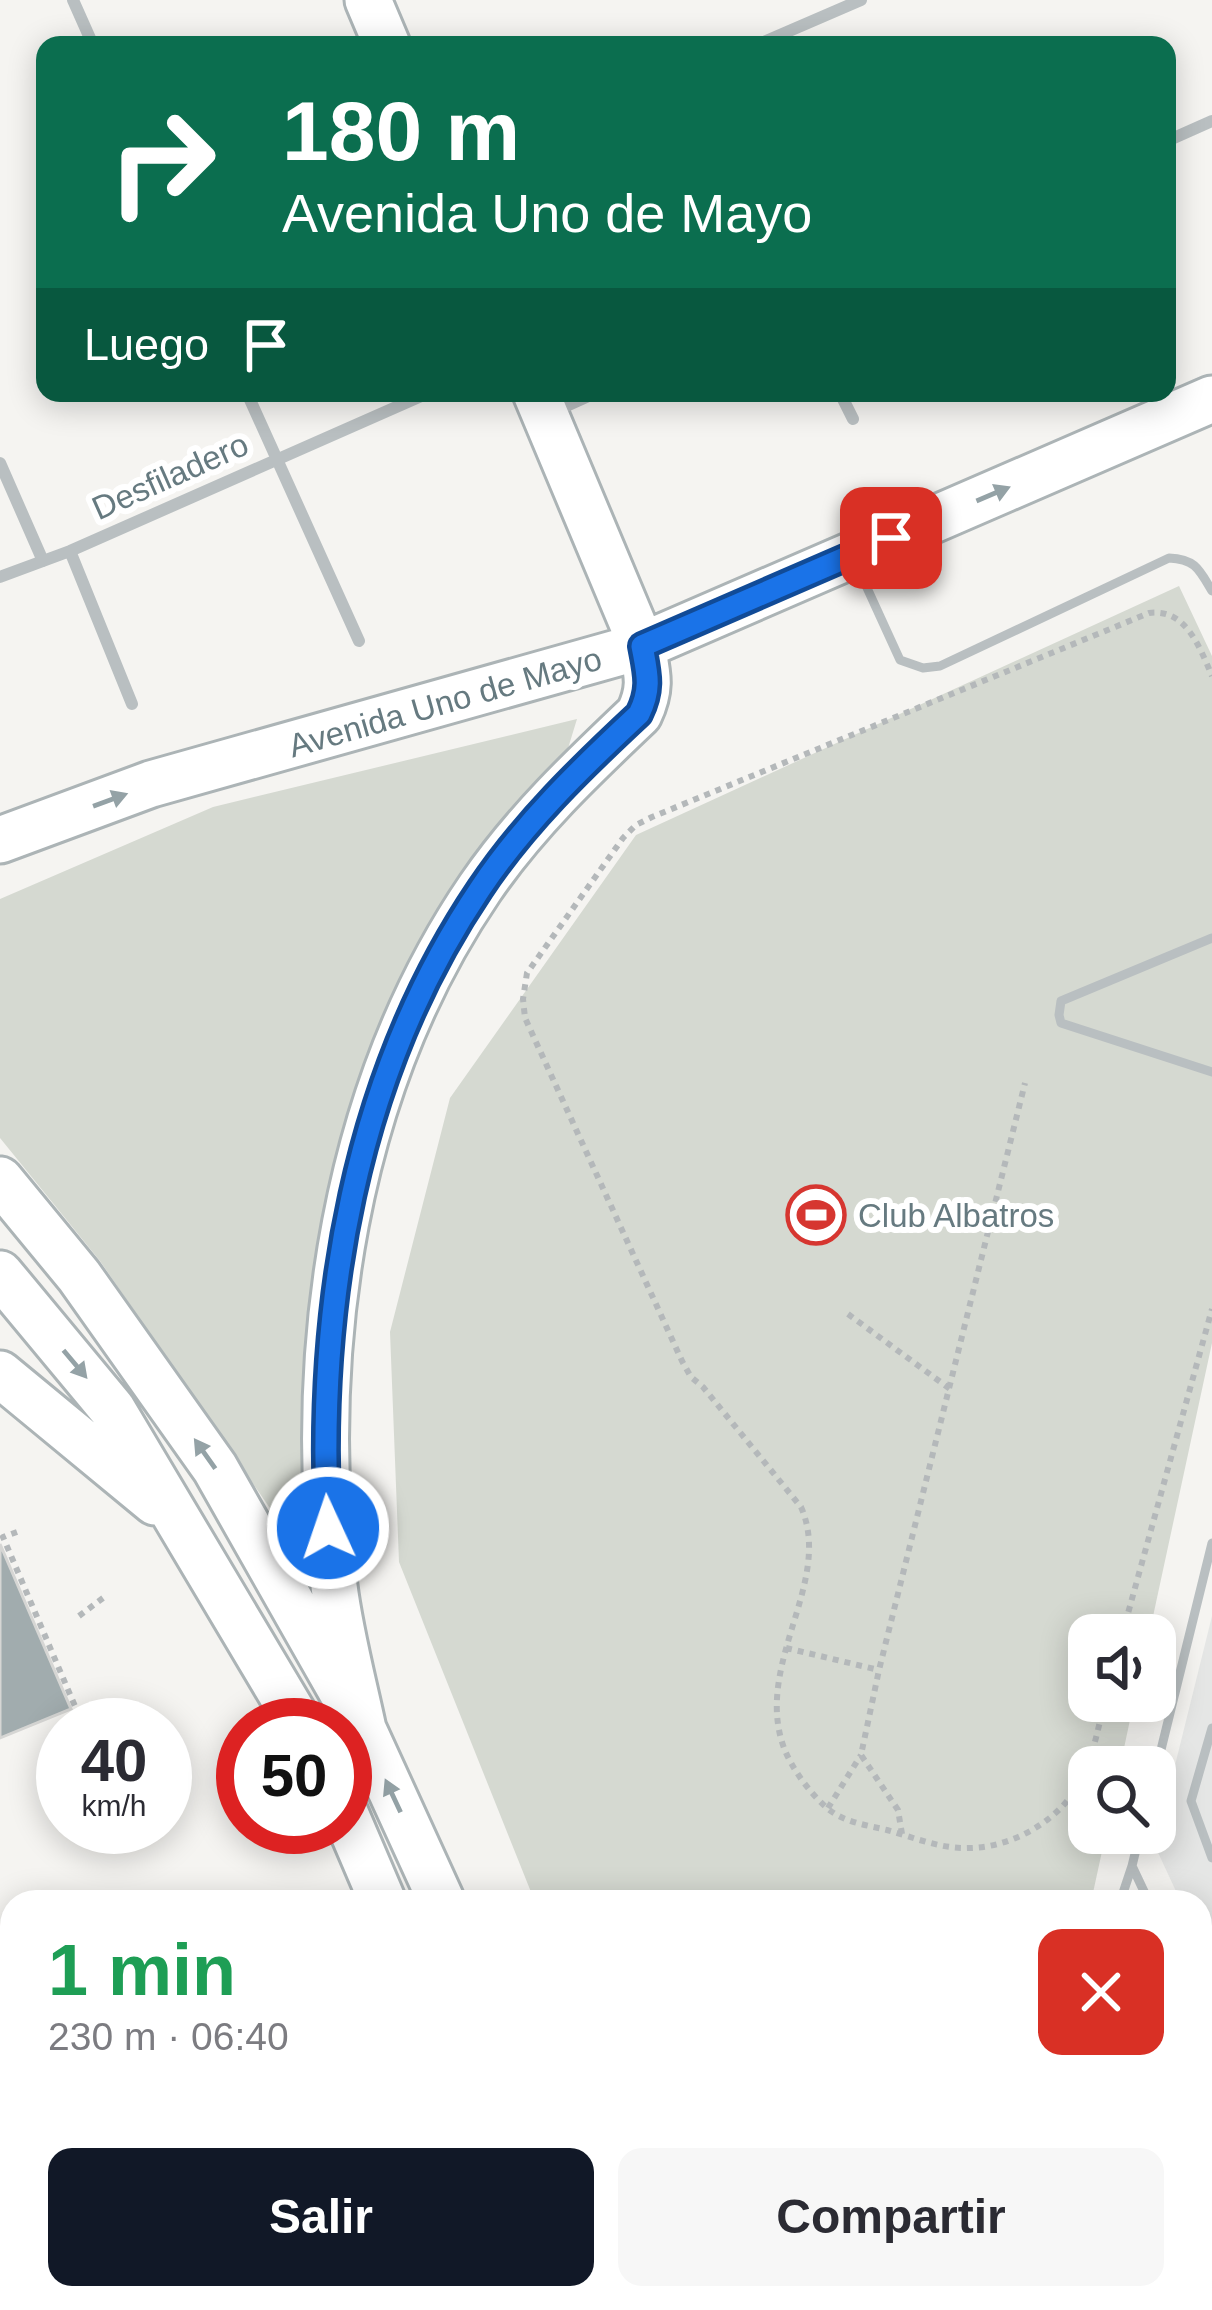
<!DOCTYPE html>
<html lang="es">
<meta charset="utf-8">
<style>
:root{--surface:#fff;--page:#f7f7f7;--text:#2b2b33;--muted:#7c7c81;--accent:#111827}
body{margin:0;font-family:Helvetica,sans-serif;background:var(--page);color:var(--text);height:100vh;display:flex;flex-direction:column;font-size:45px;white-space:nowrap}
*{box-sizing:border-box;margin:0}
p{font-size:39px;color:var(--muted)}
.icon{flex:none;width:66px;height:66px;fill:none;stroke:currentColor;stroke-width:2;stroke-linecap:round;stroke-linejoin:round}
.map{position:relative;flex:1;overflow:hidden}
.sheet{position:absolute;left:0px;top:1890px;width:1212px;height:420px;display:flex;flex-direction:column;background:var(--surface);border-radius:36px 36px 0 0;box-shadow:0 6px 30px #0003}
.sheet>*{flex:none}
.top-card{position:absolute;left:36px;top:36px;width:1140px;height:366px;border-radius:24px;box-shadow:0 6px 30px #0003;background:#0b6e4f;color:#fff;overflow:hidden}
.controls{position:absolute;left:1068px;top:1614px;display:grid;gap:24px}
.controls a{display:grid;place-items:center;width:108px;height:108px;border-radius:24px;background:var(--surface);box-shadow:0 6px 30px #0003;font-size:60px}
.speed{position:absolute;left:36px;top:1698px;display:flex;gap:24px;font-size:60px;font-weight:700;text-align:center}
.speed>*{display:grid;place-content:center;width:156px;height:156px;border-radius:50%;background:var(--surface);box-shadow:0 6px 30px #0003;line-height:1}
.speed small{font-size:30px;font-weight:400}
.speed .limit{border:18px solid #d22;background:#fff;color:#111}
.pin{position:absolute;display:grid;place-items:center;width:102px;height:102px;color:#fff;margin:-51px;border-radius:24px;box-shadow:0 6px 18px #0006}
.me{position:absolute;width:132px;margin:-66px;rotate:357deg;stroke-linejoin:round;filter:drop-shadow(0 0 9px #0008)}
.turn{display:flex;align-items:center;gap:42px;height:252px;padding:0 48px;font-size:54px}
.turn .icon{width:156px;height:156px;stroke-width:2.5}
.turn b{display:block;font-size:84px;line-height:102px}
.then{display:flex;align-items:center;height:114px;padding:0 48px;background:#0003;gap:24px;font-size:45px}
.round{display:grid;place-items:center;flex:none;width:126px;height:126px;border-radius:24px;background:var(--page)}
.head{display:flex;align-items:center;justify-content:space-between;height:204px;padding:0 48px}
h1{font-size:72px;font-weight:600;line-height:90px;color:#1e9e55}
.cta{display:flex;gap:24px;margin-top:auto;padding:24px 48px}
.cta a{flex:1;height:138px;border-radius:24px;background:var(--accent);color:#fff;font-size:48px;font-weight:600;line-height:138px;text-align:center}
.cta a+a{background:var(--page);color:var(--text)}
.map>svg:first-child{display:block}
.built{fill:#e5e6e5}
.green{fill:#d5d9d1}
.building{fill:#a1acae;stroke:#d6d6d4;stroke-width:3}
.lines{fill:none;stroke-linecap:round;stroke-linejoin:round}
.secondary-casing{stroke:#acb4b6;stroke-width:51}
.path{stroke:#b4b8ba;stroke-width:6;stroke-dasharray:6 6;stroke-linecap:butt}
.lane{stroke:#b9bfc1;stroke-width:9}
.street{stroke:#b9bfc1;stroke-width:12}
.secondary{stroke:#fff;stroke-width:45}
.oneway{fill:#94a2a6}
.route-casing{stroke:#114b97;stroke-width:30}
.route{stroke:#1a73e8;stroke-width:21}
.labels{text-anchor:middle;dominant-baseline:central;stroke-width:12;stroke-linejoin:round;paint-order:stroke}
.street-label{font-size:33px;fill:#667a80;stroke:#fff}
.poi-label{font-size:33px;fill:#667a80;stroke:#fff;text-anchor:start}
</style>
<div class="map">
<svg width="1212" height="2310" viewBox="0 0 1212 2310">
<rect width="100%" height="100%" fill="#f5f4f1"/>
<path class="built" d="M1212,1616V1970L1200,1944V1902H1181L1155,1846Z"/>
<path class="green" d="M1179,586L1212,656V1343L1149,1635H1089V1701H1134L1120,1767H1089V1833H1106L1091,1902H535L399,1562L390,1332L450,1098L636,835Z
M577,719L562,768L407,980L311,1568L100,1261L0,1138V899L213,807Z
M1200,2280L1212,2310H795L786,2298H1200Z"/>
<path class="building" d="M0,1544L71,1709L0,1738Z"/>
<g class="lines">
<defs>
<path id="secondary" d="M368,0L387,45
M0,840L151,784L642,646L1212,399
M0,1180L79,1276L215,1468L363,1729L442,1902
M0,1274L112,1409L300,1725
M0,1374L155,1502
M363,1729C353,1682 340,1634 334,1586C307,1348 343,1089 480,888C525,822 582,768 639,714C652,687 647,673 642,646L536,393
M345,1813L383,1902
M555,2298L561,2310
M622,2298L627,2310
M661,2298L674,2310"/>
</defs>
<use href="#secondary" class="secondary-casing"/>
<path class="path" d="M848,1314L950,1389
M17,1532L3,1537L83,1725
M79,1616L103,1598
M1122,1635L1212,1309
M786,1648L879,1670
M1105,1701C1097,1731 1091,1771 1071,1796C1048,1827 1006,1848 968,1848C941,1849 912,1837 887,1830C866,1825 843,1822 827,1808C810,1793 792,1769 784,1748C753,1664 834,1582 801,1507L703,1387L691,1377L682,1361L525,1018L523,999L527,973L623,838L636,825L652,817L1149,613C1186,608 1200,648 1212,676
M828,1808L861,1755
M902,1834L898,1810L861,1755L879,1670L1025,1083"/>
<path class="lane" d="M857,566L900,660L923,668L940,666L1169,558C1195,559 1199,569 1212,591
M1212,938L1061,1001L1059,1015L1061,1023L1212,1072
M1212,1728L1191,1801L1212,1858
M1155,1774L1212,1543
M1140,1833L1132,1866L1149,1902
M1120,1902L1132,1866
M1200,2011L1212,2036
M0,2134L12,2130
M1202,2137L1212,2155"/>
<path class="street" d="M73,0L93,45
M757,45L861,0
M1167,141L1212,121
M247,393L359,641
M840,393L853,419
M553,412L595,393
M0,463L43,561
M70,551L132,704
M0,577L70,551L428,393
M0,2241L12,2236"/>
<use href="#secondary" class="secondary"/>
</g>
<defs><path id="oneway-solid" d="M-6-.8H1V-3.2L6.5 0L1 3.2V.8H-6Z" transform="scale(3)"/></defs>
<g class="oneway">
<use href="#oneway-solid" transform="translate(993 494) rotate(-23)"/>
<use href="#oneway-solid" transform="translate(110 800) rotate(-20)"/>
<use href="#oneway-solid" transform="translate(75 1364) rotate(50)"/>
<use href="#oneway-solid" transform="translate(205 1454) rotate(-125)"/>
<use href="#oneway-solid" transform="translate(393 1796) rotate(-115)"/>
</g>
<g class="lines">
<defs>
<path id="route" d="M328,1528C316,1306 354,1076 480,889C524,823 581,768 639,714C652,688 647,673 642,646L891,538"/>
</defs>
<use href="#route" class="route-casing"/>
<use href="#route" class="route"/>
</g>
<defs>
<symbol id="stadium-ring" viewBox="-11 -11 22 22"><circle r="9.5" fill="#fff" stroke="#d63630" stroke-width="1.5"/><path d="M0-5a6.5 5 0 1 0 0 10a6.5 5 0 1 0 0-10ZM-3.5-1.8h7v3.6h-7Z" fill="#d63630"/></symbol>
</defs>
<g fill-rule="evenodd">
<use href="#stadium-ring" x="783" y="1182" width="66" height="66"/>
</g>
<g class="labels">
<g class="street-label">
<text transform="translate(170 476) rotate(-24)">Desfiladero</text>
<text transform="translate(445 702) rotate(-16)">Avenida Uno de Mayo</text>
</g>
<g class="poi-label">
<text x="858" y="1215">Club Albatros</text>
</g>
</g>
</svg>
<div class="controls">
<a><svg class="icon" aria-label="sound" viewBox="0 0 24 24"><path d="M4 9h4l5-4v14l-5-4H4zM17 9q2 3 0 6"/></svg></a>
<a><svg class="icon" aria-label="search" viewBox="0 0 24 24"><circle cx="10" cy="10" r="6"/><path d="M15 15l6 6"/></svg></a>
</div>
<div class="speed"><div>40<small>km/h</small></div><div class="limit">50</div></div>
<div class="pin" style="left:891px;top:538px;background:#d93025"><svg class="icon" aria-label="arrive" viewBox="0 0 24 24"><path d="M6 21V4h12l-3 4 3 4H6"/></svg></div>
<svg class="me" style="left:328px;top:1528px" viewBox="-20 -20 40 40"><circle r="17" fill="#1a73e8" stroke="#fff" stroke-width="3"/><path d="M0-11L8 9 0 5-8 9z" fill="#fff"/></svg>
<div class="top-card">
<div class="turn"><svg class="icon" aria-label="right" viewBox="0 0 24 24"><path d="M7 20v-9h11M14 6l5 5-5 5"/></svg><div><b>180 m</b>Avenida Uno de Mayo</div></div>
<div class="then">Luego<svg class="icon" aria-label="arrive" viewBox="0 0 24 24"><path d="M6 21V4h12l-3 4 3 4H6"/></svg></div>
</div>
<section class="sheet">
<div class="head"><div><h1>1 min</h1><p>230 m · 06:40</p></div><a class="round" style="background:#d93025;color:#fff"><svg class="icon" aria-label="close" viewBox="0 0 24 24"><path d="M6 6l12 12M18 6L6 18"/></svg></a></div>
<div class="cta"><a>Salir</a><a>Compartir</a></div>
</section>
</div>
